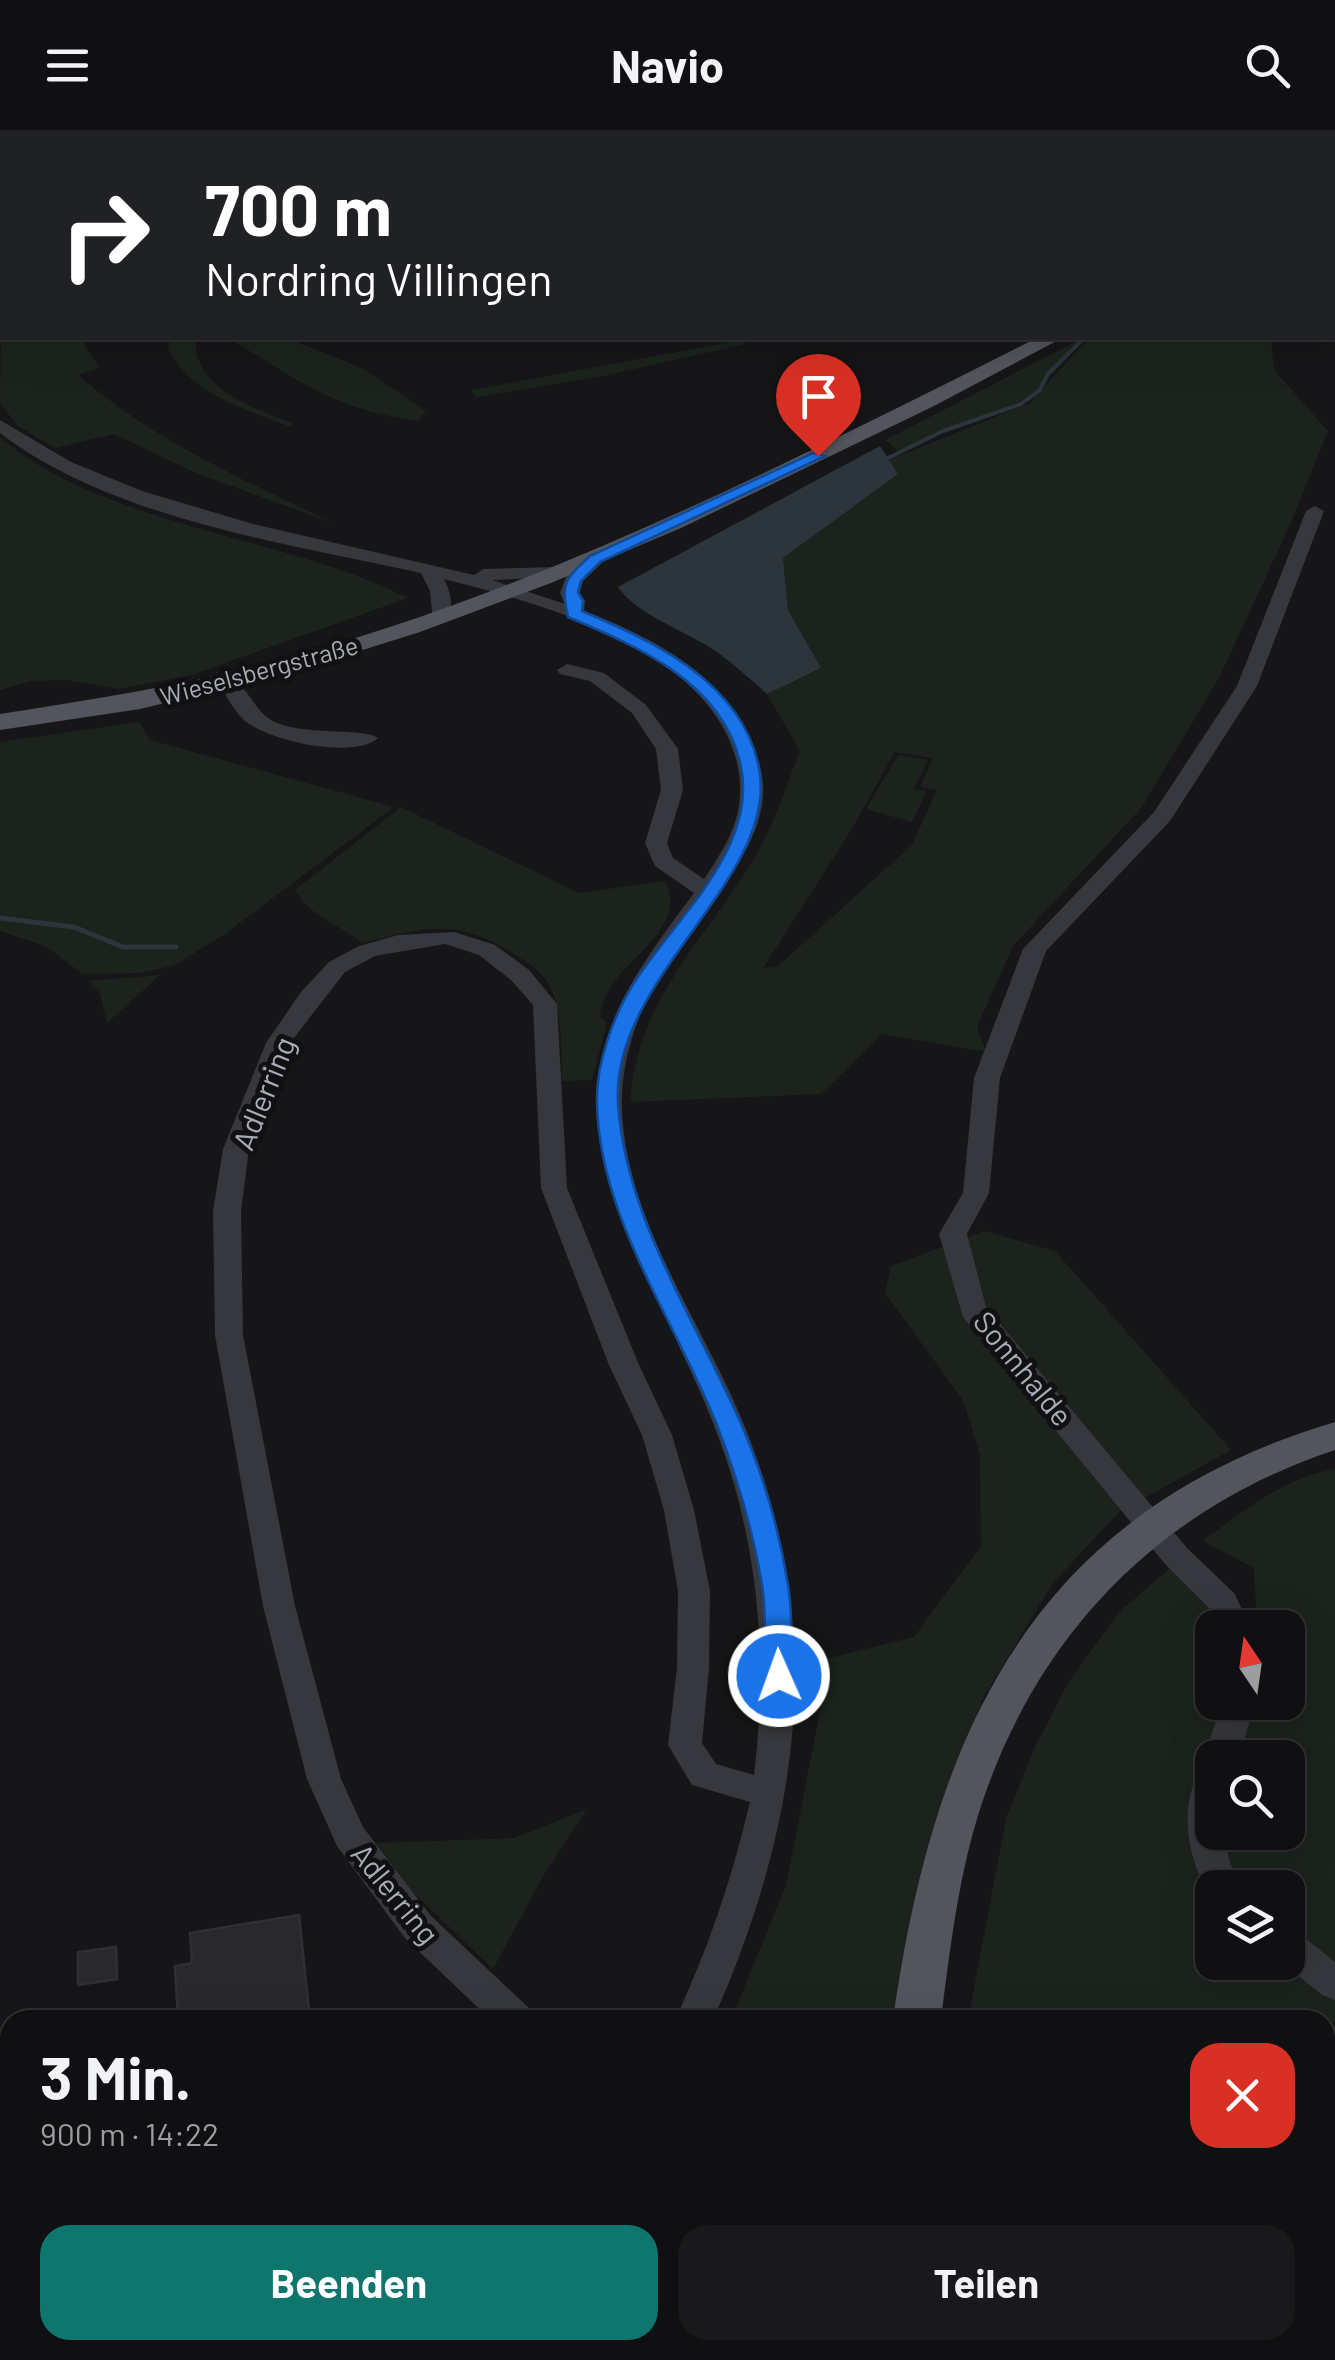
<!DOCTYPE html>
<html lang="de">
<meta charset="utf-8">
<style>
:root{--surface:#101012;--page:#19191b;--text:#f1f3f6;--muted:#9c9d9f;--line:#303032;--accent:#0f766e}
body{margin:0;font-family:Barlow,sans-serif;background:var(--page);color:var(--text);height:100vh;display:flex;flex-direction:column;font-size:38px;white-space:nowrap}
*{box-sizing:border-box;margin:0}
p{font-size:32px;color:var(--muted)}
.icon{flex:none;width:55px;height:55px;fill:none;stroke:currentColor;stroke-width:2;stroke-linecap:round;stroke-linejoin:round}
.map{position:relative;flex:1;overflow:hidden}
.side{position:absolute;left:0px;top:1880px;width:1335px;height:350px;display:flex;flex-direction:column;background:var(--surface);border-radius:30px 30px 0 0;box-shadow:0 10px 40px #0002,0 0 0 2px var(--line)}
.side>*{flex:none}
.top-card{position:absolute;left:0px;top:0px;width:1335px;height:210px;box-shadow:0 10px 40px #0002,0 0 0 2px var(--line);background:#202124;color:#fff;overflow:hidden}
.needle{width:65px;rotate:347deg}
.fabs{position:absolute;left:1195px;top:1480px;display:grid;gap:20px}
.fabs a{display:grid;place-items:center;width:110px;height:110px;border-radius:20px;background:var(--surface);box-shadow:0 10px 40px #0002,0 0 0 2px var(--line);font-size:50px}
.pin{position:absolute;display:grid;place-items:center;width:85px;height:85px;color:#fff;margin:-102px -42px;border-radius:50% 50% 50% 0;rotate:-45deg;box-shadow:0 0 10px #0007}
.pin .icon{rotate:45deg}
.me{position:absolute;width:110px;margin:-55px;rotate:358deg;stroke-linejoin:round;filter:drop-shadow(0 0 8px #0008)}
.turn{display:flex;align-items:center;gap:35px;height:210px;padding:0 40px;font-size:45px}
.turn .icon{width:130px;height:130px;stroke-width:2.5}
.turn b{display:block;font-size:70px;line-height:85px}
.round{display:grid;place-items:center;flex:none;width:105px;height:105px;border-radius:30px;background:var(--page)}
.summary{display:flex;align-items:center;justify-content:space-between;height:170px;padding:0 40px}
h1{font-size:60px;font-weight:700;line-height:75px}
.button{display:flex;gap:20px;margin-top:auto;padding:20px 40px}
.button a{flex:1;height:115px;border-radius:30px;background:var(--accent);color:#fff;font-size:40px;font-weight:700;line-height:115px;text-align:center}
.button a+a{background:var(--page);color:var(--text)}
header{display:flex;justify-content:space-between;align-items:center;height:130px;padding:0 40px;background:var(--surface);font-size:45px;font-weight:700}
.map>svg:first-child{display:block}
.built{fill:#222225}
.green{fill:#1c231d;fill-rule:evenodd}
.water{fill:#2c353c}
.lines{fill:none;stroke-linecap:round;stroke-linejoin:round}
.stream-far1{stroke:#2c353c;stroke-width:4}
.stream{stroke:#2c353c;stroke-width:5}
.building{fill:#29292c;stroke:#303034;stroke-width:2.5}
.minor{fill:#37383d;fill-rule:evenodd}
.major{fill:#53555c;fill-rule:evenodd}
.route{fill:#1a73e8;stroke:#114b97;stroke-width:2.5}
.labels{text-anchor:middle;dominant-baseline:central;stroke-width:10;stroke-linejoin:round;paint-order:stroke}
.far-street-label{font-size:25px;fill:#a8adb8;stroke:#111113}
.street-label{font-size:30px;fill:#a8adb8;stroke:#111113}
</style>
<header><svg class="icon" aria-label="menu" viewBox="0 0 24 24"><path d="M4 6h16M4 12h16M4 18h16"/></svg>Navio<svg class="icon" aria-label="search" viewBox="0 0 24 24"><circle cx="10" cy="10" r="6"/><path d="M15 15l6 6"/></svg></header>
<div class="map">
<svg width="1335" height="2230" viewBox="0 0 1335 2230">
<rect width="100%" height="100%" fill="#161618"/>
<path class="built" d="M608,2220H855L853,2230H602Z"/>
<path class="green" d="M2,102V208H86L85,216L100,238L78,245C154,311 244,350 333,393L196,343L114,304L55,318L18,296L0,273Z
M174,208H226L195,211C197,261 254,278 294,294L291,297C249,281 185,262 167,216Z
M229,208H287L364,239L426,281L418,291C334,279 298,251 229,208Z
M1089,208H1271L1274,240L1328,301L1289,397L1219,548L1142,677L1013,816L977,897L986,922L882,904L821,964L630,972C637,861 718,800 765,708C779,681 788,650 800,621L767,564L821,538L788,480L783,428L897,344L889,330L1030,273L1038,263C1008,279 974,288 942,301C927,308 914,318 898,320L885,310L1077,211L1048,244L1042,259ZM895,622L933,628L920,657L937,660L912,715L778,836L763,838L847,707Z
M742,210L746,214L603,246L476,267L471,260Z
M0,307C102,396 286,406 408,468L191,545L118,559L66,550L31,551L0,560Z
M139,592L150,610L394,677L226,803L175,835L140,843L83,844L45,816L0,801V612Z
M898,625L928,630L914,659L927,661L912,692L866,679Z
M401,677L579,763L665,751C689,796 625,828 607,863C603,870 602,878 599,886L607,893L592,950L562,951C561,921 563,886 551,858C546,846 529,833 517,826C458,787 426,797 362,813C336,792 312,788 295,760Z
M160,845L107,893L100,863L88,851Z
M984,1101L1055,1121L1231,1320L1119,1382L1053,1453L983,1568L933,1721L907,1890H731L786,1755L820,1582L818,1531L914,1507L981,1416L980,1324L963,1270L885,1163L891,1136Z
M1335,1339V2230H925L927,2220H1325V1890H968L1006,1689L1035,1617L1068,1553L1119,1482L1175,1434L1225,1497L1212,1498V1572H1288V1498L1257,1497L1254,1438L1203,1411C1243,1381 1284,1348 1335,1339ZM1212,1628H1288V1702H1212ZM1212,1758H1288V1832H1212Z
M587,1679L545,1743L493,1839L410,1759L376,1713L514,1708Z"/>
<path class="water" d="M880,316L898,344L783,428L788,480L821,538L767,564C751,550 735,535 717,522C687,501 638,486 618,457Z"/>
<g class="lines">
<path class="stream-far1" d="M882,331L943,301L1021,274L1039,261L1048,244L1084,208"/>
<path class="stream" d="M0,788L74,797L123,817H176"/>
</g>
<path class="building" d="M299,1785L310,1890H178L175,1836L192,1833L190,1803Z
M116,1817L117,1849L78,1855V1822Z"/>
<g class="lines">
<path class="minor" d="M0,290L71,332L142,361L253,394L474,445L483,439L560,437L569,443L588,425H602V433L583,451L580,463L585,471L584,481C661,510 747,557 762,646C773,710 705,776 673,824C642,870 620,925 622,980C626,1078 685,1168 726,1254C830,1472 808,1675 713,1890H675C708,1819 732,1749 750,1672L692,1655L668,1615L677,1538L678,1461L664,1380L642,1305L609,1235L541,1058L533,875L511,850L479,825L445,814L375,826L345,842L290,913L249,1019L241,1081L243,1205L295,1476L341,1649L363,1697L431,1786L529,1878L535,1890H491L405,1808L337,1716L307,1649L263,1476L215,1205L213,1081L223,1019L266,913L301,862L329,832L359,816L398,805L454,802L495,815L529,840L557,874L567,1058L639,1235L672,1305L694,1380L710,1461L709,1538L702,1613L716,1634L754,1645C769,1525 758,1406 713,1293C684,1220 645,1151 617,1077C574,933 608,877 694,763L655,736L645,713L661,660L656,619L632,583L590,551L560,544L557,540L567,534L604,543L646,575L678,619L683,660L667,713L673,728L704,749C717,730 729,711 736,689C742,669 741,648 736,629C706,518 542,474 444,449C451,462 454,477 447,490H433L430,461L421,443C286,413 112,389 0,303ZM566,447L560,463L565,474L492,450Z
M1315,376L1324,381L1257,556L1170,691L1046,821L1000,948L989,1063L967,1104L986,1177L1187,1418L1235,1464L1250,1498H1218L1211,1480L1165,1434L963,1187L939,1104L963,1063L974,948L1023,819L1154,682L1237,556L1306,381Z
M227,546C245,551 253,579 271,590C301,607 365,597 378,608C353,630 268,611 244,590C233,580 226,564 217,552Z
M1222,1572H1256L1238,1628H1212V1702H1223L1230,1733L1243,1758H1212V1769C1187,1729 1178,1682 1200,1639L1208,1636L1204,1628Z
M1288,1800L1301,1805L1335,1832V1870L1322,1865L1282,1832H1288Z
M464,2220H509L505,2230H460Z"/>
<path class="major" d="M1332,47H1335L1332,58Z
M1037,208H1062L934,276L681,398L551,453L420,502L286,544L140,579L0,600V584C90,570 180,556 269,533C538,462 790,332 1037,208Z
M1335,1292V1320C1163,1377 1040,1500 982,1673C959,1742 950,1818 941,1890H893C934,1599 1034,1382 1335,1292Z
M847,2220H899L898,2230H844Z"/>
</g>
<path class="route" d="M813,323L825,326L600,432L581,451L578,462L583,471L582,481C653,511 739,551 758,633C785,745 610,846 618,973C625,1086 694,1188 739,1289C762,1341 779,1399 788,1455C793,1484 791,1516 792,1546L788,1553L779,1556L769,1553L765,1546C764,1516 767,1484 762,1455C753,1400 737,1347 717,1295C676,1191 598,1087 597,971C596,935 613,887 632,856C672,791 761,718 740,632C721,552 637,516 568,487C561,453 564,450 590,426Z"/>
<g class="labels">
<g class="far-street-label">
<text transform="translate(259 540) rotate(-15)">Wieselsbergstraße</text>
</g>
<g class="street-label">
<text transform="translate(263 963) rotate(-68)">Adlerring</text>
<text transform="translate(1024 1238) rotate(51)">Sonnhalde</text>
<text transform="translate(396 1763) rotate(51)">Adlerring</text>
</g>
</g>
</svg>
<div class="fabs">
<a><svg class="needle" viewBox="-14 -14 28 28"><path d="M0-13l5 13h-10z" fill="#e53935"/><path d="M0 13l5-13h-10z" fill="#9c9d9f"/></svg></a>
<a><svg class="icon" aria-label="search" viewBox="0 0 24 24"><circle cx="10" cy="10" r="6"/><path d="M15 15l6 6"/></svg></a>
<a><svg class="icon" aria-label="layers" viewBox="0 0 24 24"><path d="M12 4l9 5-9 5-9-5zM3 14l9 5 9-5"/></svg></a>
</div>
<div class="pin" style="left:818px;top:326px;background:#d93025"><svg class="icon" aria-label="arrive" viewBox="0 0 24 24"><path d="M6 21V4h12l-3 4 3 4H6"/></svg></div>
<svg class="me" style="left:779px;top:1546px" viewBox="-20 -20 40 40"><circle r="17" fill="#1a73e8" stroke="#fff" stroke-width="3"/><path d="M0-11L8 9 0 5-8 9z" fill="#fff"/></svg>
<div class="top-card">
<div class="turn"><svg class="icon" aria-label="right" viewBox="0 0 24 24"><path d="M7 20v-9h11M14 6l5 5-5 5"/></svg><div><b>700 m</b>Nordring Villingen</div></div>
</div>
<section class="side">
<div class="summary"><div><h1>3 Min.</h1><p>900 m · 14:22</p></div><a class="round" style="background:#d93025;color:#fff"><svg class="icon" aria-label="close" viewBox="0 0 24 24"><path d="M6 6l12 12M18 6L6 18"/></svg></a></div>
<div class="button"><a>Beenden</a><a>Teilen</a></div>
</section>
</div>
